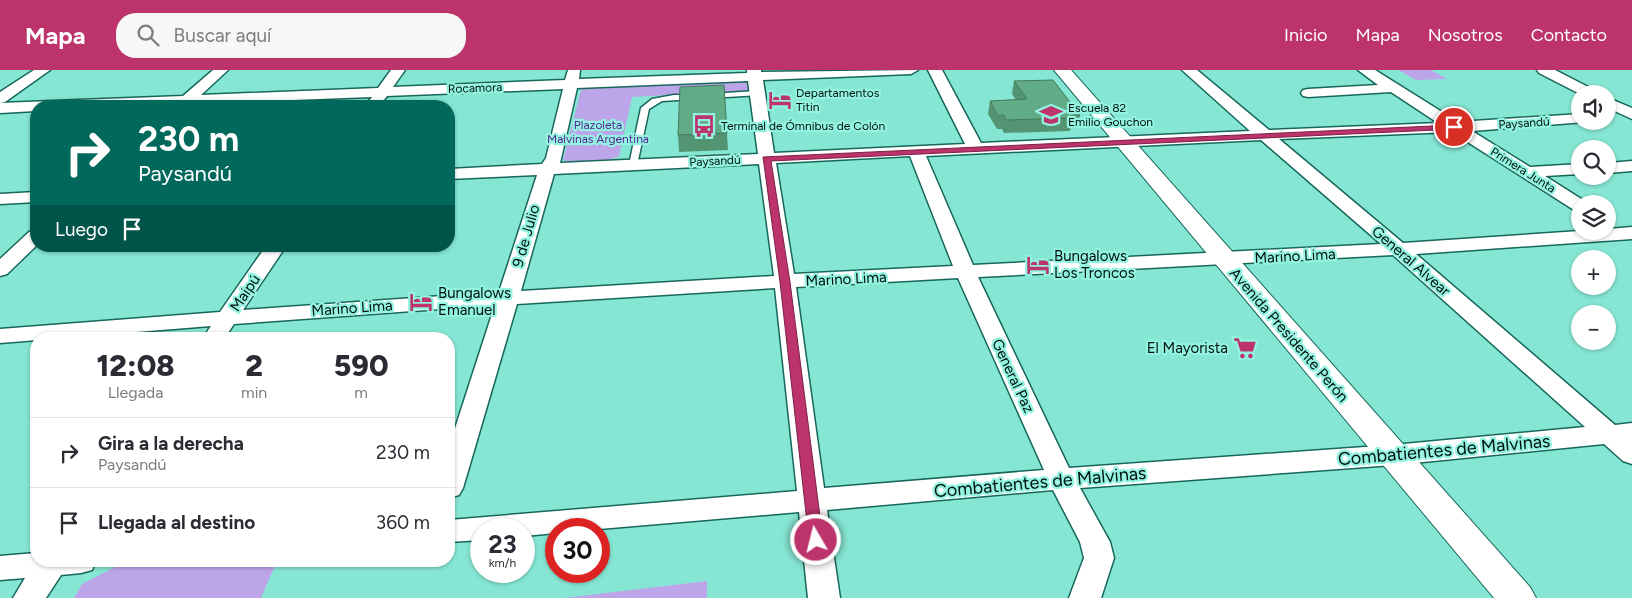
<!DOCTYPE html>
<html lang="es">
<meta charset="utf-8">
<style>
:root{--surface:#fff;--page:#f7f7f7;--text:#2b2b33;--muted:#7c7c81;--line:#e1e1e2;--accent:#bd336c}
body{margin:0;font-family:Figtree,sans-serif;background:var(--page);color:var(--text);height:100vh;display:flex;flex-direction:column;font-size:19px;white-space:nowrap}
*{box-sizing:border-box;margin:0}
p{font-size:16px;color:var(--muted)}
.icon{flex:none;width:28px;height:28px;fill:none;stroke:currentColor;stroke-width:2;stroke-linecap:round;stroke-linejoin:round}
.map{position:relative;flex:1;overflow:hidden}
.details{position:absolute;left:30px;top:262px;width:425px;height:235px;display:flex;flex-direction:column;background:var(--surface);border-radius:20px;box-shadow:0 1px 4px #0004}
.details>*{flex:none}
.hud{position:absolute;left:30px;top:30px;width:425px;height:152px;border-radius:20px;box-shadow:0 1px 4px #0004;background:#00695c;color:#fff;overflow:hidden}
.controls{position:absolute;left:1571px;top:15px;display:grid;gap:10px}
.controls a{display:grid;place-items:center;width:45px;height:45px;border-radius:50%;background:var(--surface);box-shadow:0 1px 4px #0004;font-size:25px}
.speed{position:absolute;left:470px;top:448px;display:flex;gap:10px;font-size:25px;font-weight:700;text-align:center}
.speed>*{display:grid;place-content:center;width:65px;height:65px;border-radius:50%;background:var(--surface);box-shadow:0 1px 4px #0004;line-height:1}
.speed small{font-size:12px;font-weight:400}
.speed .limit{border:8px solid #d22;background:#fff;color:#111}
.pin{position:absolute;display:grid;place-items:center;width:42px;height:42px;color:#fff;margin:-21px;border:2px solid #fff;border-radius:50%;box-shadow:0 1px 5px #0007}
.me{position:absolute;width:55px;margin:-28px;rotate:352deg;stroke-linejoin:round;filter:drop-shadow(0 0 4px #0008)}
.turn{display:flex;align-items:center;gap:18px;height:105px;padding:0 25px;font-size:22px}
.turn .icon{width:65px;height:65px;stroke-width:2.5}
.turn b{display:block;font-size:35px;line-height:42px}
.then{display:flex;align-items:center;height:48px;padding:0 25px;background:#0003;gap:10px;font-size:19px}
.eta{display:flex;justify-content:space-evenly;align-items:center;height:85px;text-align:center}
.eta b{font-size:30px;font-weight:800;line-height:35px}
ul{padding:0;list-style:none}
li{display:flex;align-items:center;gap:15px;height:70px;padding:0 25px;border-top:1px solid var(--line)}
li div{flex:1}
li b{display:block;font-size:19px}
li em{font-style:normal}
header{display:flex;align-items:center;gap:30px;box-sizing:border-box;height:70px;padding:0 25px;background:var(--accent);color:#fff}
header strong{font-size:24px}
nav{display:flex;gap:28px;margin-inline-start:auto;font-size:18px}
.search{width:350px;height:45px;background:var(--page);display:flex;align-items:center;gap:12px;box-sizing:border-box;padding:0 18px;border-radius:20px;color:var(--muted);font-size:19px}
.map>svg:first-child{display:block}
.green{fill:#bda5e9}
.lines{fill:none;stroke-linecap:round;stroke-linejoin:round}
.service-casing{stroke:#17675b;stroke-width:3}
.minor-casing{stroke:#17675b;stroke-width:3}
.secondary-casing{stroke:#17675b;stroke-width:2}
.service{fill:#fff;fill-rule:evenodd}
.minor{fill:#fff;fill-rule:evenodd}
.secondary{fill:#fff;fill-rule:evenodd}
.wall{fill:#539473}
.building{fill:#61ac86;stroke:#44785e}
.route{fill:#bd336c;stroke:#7b2146}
.labels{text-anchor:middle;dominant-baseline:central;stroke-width:4.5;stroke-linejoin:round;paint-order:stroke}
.far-street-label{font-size:12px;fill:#00100c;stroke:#93f3e1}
.far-poi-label{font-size:12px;fill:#00100c;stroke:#93f3e1;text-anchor:start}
.far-park-label{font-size:12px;fill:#561f92;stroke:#93f3e1}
.street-label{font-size:15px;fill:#00100c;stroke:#93f3e1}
.poi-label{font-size:15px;fill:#00100c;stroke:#93f3e1;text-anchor:start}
.near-street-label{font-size:18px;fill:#00100c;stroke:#93f3e1}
</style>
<header>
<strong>Mapa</strong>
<div class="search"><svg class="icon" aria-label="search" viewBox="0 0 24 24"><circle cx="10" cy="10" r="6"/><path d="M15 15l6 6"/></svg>Buscar aquí</div>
<nav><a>Inicio</a><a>Mapa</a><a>Nosotros</a><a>Contacto</a></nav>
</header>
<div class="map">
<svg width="1632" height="528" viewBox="0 0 1632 528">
<rect width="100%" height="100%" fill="#86e6d4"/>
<path class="green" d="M1398,0H1431L1447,9L1416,10Z
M737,10L746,12L749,21L632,27L619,86C605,94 578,95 563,90L582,16Z
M203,491H277L261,528H74L82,514L115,497Z
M707,511V528H564Z"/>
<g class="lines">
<defs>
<path id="service" d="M757,21H760V25L710,28L706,26L710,24Z
M674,25H694L698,27L694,29L662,31L649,39L637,95L633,98L630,97L629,95L641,38L652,29Z"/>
<path id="minor" d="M34,0H50L5,32L0,33V22Z
M213,0H228L201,25L378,18L391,0H405L393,17L565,10L568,0H580L579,9L747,3V0H761V2L918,0L911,4L763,10L774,83L965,74L928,0H942L981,73L1250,61L1182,0H1197L1269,60L1438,53L1391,22L1308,27L1303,26L1301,23L1303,20L1308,19L1378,15L1358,0H1375L1458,52L1580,44V51L1585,52L1472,61L1530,97L1580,94V104L1545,106L1586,132L1588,134H1580V141L1574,140L1452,62L1279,69L1403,173L1580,161H1608V159L1632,157V169L1416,184L1615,355L1632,353V394L1623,391L1604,374L1393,395L1080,418L1110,472L1114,488L1101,528H1069L1084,488L1080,472L1053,420L827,440L840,528H808L799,442L599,459H556V463L524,466V459H481V470L449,472V450L797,421L775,218L517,234L463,418L459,425L449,428V377L495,235L234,254L224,269H202L211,256L0,273V259L220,242L266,176H286L243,240L499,222L537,105L449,109V99L542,94L546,88L563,19L387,26L381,34H371L369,31L372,27L191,34L188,36H36V41L0,43V33L183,26ZM748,11L758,84L560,93L577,18ZM1261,70L1381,174L973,195L926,86ZM910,86L953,196L794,204L776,93ZM759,94L774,206L521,221L554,104ZM1393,185L1585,357L1393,375L1069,398L978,207ZM958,208L1044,400L824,418L796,217Z
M1537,0H1555L1596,21L1598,24H1580L1539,3Z
M1608,28L1632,38V49L1608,38Z
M1632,91V101L1608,103V93Z
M36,122V132L0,134V124Z
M36,160V176L7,204L0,206V189L29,162Z
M36,483V491H96L92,500L81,503L61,505L46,528H13L25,508L0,510V486Z"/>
<path id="secondary" d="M1054,0H1071L1530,517L1536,528H1494Z"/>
</defs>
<use href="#service" class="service-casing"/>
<use href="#minor" class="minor-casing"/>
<use href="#secondary" class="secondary-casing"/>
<use href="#service" class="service"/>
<use href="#minor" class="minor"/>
<use href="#secondary" class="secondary"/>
</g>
<path class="wall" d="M1014,11L1080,45L1077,58H1071L1070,61L1004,63L1002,59H997L988,44L990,31L1016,30L1012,24Z
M724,15L728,80L679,82L678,65Z"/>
<path class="building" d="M1053,10L1080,45H1071L1073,48L1006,50L1004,45L998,46L990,31L1027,29L1014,11Z
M724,15L727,63L678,65L680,17Z"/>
<path class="route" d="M1454,55H1457V59L771,91L790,212L823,470L821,474L816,476L811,474L809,470L780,212L763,87Z"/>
<defs>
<symbol id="hotel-bare" viewBox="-9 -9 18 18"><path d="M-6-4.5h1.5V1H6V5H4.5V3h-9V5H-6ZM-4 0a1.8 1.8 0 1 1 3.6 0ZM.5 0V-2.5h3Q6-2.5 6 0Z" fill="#bd336c" stroke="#93f3e1" stroke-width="2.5" paint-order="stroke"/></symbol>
<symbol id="school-bare" viewBox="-9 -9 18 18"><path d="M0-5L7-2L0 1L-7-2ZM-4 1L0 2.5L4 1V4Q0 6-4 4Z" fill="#bd336c" stroke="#93f3e1" stroke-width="2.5" paint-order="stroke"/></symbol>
<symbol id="bus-bare" viewBox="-9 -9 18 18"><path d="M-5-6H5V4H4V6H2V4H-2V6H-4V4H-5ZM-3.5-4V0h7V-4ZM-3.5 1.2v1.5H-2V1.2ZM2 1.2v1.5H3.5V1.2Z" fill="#bd336c" stroke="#93f3e1" stroke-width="2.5" paint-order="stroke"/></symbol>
<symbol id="supermarket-bare" viewBox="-9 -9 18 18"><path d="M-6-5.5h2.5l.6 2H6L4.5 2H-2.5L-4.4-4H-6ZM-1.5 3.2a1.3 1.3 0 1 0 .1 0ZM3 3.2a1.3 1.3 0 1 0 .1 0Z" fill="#bd336c" stroke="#93f3e1" stroke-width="2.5" paint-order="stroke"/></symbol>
</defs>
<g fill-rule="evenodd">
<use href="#hotel-bare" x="764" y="14" width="32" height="32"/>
<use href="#school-bare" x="1035" y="29" width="32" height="32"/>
<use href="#bus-bare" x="688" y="40" width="32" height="32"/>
<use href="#hotel-bare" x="1022" y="179" width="32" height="32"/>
<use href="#hotel-bare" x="405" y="216" width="32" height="32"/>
<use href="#supermarket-bare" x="1229" y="262" width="32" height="32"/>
</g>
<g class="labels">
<g class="far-street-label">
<text transform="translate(475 18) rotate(-2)">Rocamora</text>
<text transform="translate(1524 53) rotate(-4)">Paysandú</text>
<text transform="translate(715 91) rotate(-3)">Paysandú</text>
<text transform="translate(1523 100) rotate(32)">Primera Junta</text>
</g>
<g class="far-poi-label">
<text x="796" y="23">Departamentos<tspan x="796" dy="14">Titin</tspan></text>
<text x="1068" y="38">Escuela 82<tspan x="1068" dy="14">Emilio Gouchon</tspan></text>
<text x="721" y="56">Terminal de Ómnibus de Colón</text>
</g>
<g class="far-park-label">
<text x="598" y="55">Plazoleta<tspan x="598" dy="14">Malvinas Argentina</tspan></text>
</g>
<g class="street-label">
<text transform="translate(526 166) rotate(-74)">9 de Julio</text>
<text transform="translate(1295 186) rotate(-3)">Marino Lima</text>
<text transform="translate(1411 191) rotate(41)">General Alvear</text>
<text transform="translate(846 209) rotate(-3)">Marino Lima</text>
<text transform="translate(245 223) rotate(-56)">Maipú</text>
<text transform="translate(352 238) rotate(-4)">Marino Lima</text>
<text transform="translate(1289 265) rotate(49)">Avenida Presidente Perón</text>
<text transform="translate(1013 306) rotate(65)">General Paz</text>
</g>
<g class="poi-label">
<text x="1054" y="186">Bungalows<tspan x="1054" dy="17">Los Troncos</tspan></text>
<text x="438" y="223">Bungalows<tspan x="438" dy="17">Emanuel</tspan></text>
<text x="1228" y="278" text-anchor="end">El Mayorista</text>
</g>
<g class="near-street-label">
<text transform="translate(1444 380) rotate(-5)">Combatientes de Malvinas</text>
<text transform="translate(1040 412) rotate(-5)">Combatientes de Malvinas</text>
</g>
</g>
</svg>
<div class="controls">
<a><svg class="icon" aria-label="sound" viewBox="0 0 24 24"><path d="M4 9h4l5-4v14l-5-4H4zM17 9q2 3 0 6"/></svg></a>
<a><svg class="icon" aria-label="search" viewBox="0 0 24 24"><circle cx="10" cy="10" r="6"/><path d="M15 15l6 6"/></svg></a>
<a><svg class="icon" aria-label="layers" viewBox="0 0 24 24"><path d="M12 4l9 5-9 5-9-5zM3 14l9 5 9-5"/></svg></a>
<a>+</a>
<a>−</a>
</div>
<div class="speed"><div>23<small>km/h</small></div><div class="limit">30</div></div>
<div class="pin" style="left:1454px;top:57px;background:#d93025"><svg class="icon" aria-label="arrive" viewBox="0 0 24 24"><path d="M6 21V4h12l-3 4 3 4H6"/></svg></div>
<svg class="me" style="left:816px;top:470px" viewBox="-20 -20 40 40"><circle r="17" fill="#bd336c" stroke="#fff" stroke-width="3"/><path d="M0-11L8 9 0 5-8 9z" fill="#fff"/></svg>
<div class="hud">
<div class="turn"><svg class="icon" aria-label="right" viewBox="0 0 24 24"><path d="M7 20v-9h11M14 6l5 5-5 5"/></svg><div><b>230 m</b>Paysandú</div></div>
<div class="then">Luego<svg class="icon" aria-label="arrive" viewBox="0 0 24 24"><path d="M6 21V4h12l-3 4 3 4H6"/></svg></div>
</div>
<section class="details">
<div class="eta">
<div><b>12:08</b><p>Llegada</p></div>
<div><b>2</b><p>min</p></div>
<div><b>590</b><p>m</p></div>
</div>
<ul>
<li><svg class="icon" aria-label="right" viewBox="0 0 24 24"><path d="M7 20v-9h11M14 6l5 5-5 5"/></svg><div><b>Gira a la derecha</b><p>Paysandú</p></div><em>230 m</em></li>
<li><svg class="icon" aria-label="arrive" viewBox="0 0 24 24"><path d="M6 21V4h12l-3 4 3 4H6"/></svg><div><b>Llegada al destino</b></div><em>360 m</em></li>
</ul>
</section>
</div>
